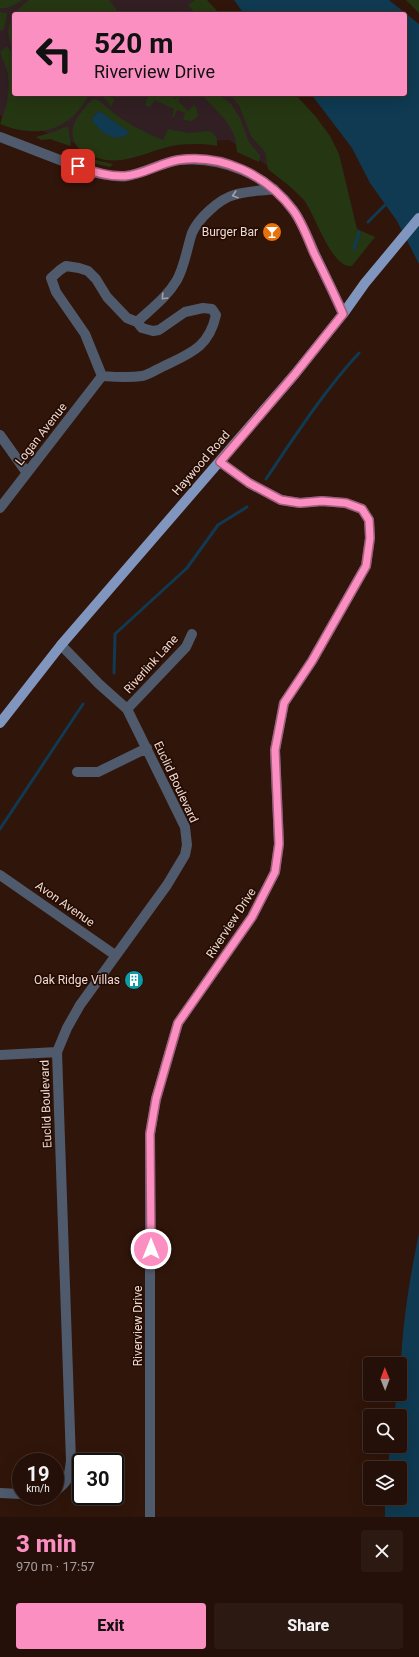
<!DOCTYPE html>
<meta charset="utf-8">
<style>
:root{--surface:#241008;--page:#2c1912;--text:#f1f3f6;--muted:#a39d9c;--line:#413029;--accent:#fc8fc1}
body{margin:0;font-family:Roboto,sans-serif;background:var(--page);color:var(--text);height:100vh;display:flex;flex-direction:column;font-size:15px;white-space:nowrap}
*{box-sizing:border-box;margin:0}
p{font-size:13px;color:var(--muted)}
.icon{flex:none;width:22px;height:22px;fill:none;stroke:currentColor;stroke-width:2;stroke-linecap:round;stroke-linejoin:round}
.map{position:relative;height:1517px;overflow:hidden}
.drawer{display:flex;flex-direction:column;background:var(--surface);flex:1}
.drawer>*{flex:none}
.hud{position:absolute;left:12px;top:12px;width:395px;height:84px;border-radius:4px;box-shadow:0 4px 16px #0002,0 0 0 1px var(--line);background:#fc8fc1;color:#111;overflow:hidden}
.needle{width:26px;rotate:359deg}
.buttons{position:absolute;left:363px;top:1357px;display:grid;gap:8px}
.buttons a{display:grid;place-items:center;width:44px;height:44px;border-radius:4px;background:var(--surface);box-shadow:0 4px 16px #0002,0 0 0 1px var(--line);font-size:20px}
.speed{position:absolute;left:12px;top:1453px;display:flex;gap:8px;font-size:20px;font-weight:700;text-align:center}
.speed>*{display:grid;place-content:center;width:52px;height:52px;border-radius:50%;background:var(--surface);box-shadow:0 4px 16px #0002,0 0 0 1px var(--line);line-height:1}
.speed small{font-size:10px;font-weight:400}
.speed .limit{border:2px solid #111;border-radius:6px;background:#fff;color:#111}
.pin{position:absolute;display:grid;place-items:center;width:34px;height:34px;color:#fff;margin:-17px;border-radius:8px;box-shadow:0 2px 6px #0006}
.me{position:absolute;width:44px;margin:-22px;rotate:0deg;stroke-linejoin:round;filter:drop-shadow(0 0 3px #0008)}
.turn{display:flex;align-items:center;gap:14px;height:84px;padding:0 16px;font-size:18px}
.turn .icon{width:52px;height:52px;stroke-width:2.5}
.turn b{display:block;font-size:28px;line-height:34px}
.round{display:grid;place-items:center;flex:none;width:42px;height:42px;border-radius:4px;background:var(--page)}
.headline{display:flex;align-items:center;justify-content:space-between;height:68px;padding:0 16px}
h1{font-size:24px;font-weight:800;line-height:30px;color:var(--accent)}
.cta{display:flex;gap:8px;margin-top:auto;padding:8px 16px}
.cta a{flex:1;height:46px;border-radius:4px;background:var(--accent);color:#111;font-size:16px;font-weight:800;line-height:46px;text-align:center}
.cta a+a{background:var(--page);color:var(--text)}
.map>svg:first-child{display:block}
.industrial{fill:#311f23}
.green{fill:#253612;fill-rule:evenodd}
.water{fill:#0f3a51}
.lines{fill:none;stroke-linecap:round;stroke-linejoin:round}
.stream{stroke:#0f3a51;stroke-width:3}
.minor{stroke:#4f5a6d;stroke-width:10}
.major{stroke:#8096be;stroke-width:10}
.oneway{stroke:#a6a0a5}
.route-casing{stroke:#a45d7d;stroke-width:10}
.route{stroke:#fc8fc1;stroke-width:7}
.labels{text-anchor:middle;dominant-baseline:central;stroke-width:3.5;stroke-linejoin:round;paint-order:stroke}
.poi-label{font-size:12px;fill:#eddad2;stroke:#250c03;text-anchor:end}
.street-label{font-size:12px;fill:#eddad2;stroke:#250c03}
</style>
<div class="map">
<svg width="419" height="1517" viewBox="0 0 419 1517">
<rect width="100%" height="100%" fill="#30150a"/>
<path class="industrial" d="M0,0H195L207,14H14V94H274L299,187L229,140L172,142L111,157L0,115Z"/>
<path class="green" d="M0,0H22C15,5 9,9 0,8Z
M29,0H109L116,9L118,14H14V49C0,31 13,11 29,0Z
M195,0H207L220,14H196L188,5Z
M406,0H419V13Z
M0,12L6,13L7,14L4,29L1,31L0,30Z
M7,46L14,55V94H89C70,132 37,139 0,124L7,103L9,87L8,73L0,52Z
M101,94H106L115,100L111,106Z
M144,94H167L175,99L179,94H182L178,101L188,111L194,105L197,109L198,116L192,121L183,120L185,113L177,110L174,117H172L174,109L155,100L150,107L145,105L148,97Z
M205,94H218L231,104L240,118L249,142L260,155L259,162L237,152C236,125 220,115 204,97Z
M229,94H295L316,117L330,136L339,154L357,229L375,237L352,266C331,269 315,213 303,199C292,187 280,179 268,169L265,152L251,136L239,105Z
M94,99C101,100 103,105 109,109C125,123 144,132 163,140L168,129L188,133L209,131L213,133L217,139V146C204,143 190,144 177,145C147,150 125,168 94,157C87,154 80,151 76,145C72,139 71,129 75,122C77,117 89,101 94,99ZM98,112H99L129,132C110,144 103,131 92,117Z
M68,126L71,145L70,146L50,139L41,140L36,137L53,132Z
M91,159L113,164L110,167L92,163Z"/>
<path class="water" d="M234,0H389L419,24V264L397,221L370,183L352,148L311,94H405V14H244Z
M99,111L129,132C119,146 96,131 92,118Z
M419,1233V1517H385V1498H400V1468H388L390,1446H400V1416H394L397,1394H400C400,1340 408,1285 419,1233Z"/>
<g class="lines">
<path class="stream" d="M368,222L388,202
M354,249L359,232
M266,479C295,436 324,391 359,353
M114,673L115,634L187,568L218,525L247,507
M0,829L83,704"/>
<path class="minor" d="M0,137L91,172C103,174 116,178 127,176C145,173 162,162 180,160C222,156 268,175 293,210C303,223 308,239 315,254C324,274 334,293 343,314
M66,266L79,268L88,271L96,279L107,297L127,318L137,322L142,328L153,331L159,330L185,312L203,308L212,309L216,315C209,347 191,353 164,366C157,369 149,375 142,376C128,378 116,377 102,376L85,334L56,292L51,278L60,270Z
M137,322C152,308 167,297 177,280C185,265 187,248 192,233C198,219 219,199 234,195C246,191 261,191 274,189
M0,435L27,473
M0,508L102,376
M127,709L186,647L192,634
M77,772H98L147,748
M0,875L115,955
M0,1055L57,1052
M55,1491C69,1482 69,1476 71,1461L57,1052L67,1028L80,1005L167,885L185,855L187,845L185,827L127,709L99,684L61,645
M0,1493L21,1494
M150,1517V1134L156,1099L178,1023L252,917L275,872L279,844L275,750L284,703L312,661L366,566L370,538L369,520L362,509L345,503L322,501L300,503L281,500L249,483L220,462"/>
<path class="major" d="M0,723L61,645L295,374L343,314L365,283L419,218"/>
</g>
<defs><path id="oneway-chevron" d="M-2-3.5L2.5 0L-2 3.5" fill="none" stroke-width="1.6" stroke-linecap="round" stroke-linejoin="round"/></defs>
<g class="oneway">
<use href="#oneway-chevron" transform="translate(235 195) rotate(163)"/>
<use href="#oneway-chevron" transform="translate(164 297) rotate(134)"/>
</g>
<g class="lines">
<defs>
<path id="route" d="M78,166C93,172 109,177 125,176C143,175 160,163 178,160C221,153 267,175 293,210C302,222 308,239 314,253C324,273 334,293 343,314L295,374L220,462L249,483L281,500L300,503L322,501L346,503L362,509L369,520L370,538L366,566L312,661L284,703L275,750L279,844L275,872L252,917L178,1023L156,1099L150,1134L151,1249"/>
</defs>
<use href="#route" class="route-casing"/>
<use href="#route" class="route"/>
</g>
<defs>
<symbol id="bar-disc" viewBox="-11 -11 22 22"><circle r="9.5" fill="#e8710a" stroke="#250c03"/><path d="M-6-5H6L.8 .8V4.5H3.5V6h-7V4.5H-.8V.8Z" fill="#fff"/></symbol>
<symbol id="building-disc" viewBox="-11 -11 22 22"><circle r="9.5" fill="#0f9aa8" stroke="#250c03"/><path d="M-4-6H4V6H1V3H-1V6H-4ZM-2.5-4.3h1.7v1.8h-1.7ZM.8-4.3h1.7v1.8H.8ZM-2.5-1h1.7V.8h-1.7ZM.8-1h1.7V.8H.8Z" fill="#fff"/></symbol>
</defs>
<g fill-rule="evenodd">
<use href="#bar-disc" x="261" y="221" width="22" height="22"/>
<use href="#building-disc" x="123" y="969" width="22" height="22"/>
</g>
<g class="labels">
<g class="poi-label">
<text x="258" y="232">Burger Bar</text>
<text x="120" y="980">Oak Ridge Villas</text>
</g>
<g class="street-label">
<text transform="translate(41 434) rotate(-52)">Logan Avenue</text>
<text transform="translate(201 463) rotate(-49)">Haywood Road</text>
<text transform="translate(151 664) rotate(-48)">Riverlink Lane</text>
<text transform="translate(176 782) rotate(65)">Euclid Boulevard</text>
<text transform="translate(65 904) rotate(35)">Avon Avenue</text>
<text transform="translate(231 923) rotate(-57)">Riverview Drive</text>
<text transform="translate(46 1104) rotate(-92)">Euclid Boulevard</text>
<text transform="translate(138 1326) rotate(-90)">Riverview Drive</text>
</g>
</g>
</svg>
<div class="buttons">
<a><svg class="needle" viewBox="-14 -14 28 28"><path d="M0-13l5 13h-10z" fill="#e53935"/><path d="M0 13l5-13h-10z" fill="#a39d9c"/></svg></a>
<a><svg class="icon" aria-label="search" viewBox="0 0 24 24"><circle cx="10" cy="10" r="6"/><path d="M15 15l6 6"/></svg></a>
<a><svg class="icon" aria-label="layers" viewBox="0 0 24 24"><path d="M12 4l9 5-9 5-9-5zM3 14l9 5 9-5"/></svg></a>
</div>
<div class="speed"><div>19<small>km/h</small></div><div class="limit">30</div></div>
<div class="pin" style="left:78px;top:166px;background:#d93025"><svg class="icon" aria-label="arrive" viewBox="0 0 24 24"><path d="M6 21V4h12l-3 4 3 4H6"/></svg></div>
<svg class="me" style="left:151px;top:1249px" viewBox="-20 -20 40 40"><circle r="17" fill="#fc8fc1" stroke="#fff" stroke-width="3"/><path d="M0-11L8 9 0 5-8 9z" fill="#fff"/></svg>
<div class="hud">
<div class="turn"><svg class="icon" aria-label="left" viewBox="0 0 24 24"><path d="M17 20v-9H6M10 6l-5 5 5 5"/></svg><div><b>520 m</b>Riverview Drive</div></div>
</div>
</div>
<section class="drawer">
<div class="headline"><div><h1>3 min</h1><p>970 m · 17:57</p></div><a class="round"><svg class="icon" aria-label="close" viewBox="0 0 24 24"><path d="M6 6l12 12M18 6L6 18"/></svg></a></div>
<div class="cta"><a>Exit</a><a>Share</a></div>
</section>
